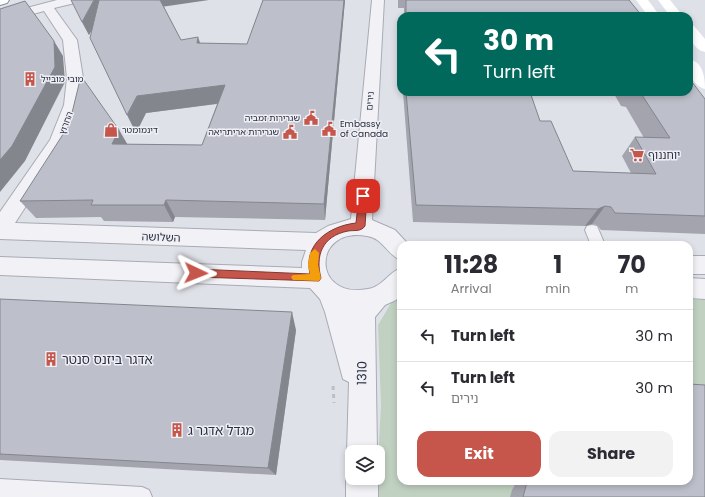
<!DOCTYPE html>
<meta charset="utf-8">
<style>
:root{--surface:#fff;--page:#f2f2f3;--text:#2b2b33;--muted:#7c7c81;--line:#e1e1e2;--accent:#c6564b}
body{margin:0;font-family:Poppins,"Noto Sans Hebrew",sans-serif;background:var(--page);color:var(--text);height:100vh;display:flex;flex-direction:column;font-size:15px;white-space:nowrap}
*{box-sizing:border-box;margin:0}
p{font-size:13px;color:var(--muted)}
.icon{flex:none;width:22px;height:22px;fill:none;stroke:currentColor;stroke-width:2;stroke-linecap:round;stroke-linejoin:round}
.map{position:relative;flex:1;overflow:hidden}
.drawer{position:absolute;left:397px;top:241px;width:296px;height:244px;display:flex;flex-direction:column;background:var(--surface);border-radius:12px;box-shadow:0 2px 6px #0003}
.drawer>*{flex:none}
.banner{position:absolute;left:397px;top:12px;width:296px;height:84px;border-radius:12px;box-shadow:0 2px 6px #0003;background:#00695c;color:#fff;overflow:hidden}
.tools{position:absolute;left:345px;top:445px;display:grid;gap:8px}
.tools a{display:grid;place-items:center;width:40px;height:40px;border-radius:8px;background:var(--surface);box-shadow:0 2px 6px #0003;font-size:20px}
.pin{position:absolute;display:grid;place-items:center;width:34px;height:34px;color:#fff;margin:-17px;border-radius:8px;box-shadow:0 2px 6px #0006}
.me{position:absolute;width:44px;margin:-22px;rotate:92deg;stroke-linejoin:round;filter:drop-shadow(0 0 3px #0008)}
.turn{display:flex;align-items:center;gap:14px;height:84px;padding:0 20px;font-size:18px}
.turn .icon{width:52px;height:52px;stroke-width:2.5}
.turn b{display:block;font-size:28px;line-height:34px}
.eta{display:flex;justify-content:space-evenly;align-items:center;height:68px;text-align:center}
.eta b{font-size:24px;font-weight:700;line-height:28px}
.button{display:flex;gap:8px;margin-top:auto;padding:8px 20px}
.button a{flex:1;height:46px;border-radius:12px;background:var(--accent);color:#fff;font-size:16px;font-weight:700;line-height:46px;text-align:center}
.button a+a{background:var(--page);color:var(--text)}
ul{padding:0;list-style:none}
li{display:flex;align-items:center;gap:12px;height:52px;padding:0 20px;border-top:1px solid var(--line)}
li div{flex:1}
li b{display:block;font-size:15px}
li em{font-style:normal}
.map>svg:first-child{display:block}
.green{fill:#c1d1c1}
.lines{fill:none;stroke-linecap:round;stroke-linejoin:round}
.lane-casing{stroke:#a8abb5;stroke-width:2}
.street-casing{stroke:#a8abb5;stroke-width:2}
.highway-casing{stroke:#888b9e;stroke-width:2}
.path{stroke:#bebfc6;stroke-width:3;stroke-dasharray:4 4;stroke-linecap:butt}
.lane{fill:#f2f2f6;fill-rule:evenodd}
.street{fill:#f2f2f6;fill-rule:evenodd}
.secondary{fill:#fff;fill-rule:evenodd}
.highway{fill:#fff;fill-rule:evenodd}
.wall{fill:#a3a4ae}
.shaded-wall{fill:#84868d}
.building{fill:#bdbfca;stroke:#84868d}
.route{fill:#c6564b;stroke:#813831}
.slow{fill:#f59e0b}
.labels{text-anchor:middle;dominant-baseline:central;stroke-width:3;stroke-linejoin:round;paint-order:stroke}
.far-poi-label{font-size:9px;fill:#292c3e;stroke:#eff0f5;text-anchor:start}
.far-street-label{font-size:9px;fill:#292c3e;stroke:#eff0f5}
.poi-label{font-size:11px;fill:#292c3e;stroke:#eff0f5;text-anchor:start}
.street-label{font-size:11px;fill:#292c3e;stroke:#eff0f5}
.near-poi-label{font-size:13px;fill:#292c3e;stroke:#eff0f5;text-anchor:start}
.near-street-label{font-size:13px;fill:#292c3e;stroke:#eff0f5}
</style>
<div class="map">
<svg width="705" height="497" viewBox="0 0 705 497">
<rect width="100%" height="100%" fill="#dfe1e8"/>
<path class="green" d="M401,299V481H689V299L705,300V497H376L381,405L378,325L391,303Z"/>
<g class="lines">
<defs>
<path id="lane" d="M592,225L597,226L605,245H591L585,230L587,226Z
M0,479L142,487L149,490L152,497H0Z"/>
<path id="street" d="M57,0H77L75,3L54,8L77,40L83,78L80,105L68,141L15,223L316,233L328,226L351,219L372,0H384L372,220L395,230L409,245H401V260C387,255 383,238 367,236C312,226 311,300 368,289C382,287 388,273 401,268V294L396,300L385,305L375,317L377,452H352V463L347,452L349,382L343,379L325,312L320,299L310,288L0,275V257L302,268V262L306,250L0,239V212L50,140L64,105L67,78L63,40L44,11L0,23V15Z
M689,256H705V274H689Z
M689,278L705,279V299L689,298Z
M351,467L352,478H378V497H346V478Z"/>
<path id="highway" d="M0,0H9L7,3L0,5Z"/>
</defs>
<use href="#lane" class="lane-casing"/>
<use href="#street" class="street-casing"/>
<use href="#highway" class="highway-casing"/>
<path class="path" d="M333,386L334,403"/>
<use href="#lane" class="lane"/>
<use href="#street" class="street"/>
<path class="secondary" d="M636,0H648L660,16H648Z
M658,0H670L683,16H670Z
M689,25L694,26L705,39V52C692,49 689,36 689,25Z
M689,59C703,62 705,77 705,89C691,85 689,71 689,59Z"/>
<use href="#highway" class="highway"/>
</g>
<path class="wall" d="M263,0H345L325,220L175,217L173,222L104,221L101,217L36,218L20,201L119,130L127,144L202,145L217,104L146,113L136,133L92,30L89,35L82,22L164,7L181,40L200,43L247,44Z
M398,0H629L642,16H404V8H398Z
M403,92H530L540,121L573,171L631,173L622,156L635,137L644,138L626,107L621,106L613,92H689L705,99V234L601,230L597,225L592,224L585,226L413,222Z
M0,299L296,330L276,475L0,460Z
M517,481H689L705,497H510L512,490Z"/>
<path class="shaded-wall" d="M94,0H107L89,35L82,22Z
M159,0H209L161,7Z
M344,0H345L325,220L324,204Z
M198,37L204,54L197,43Z
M54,41L63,56L65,82L25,161L0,192V160Z
M225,85L230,102L146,113L136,133L127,115L137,96Z
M119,130L129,147L112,144Z
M166,200L175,217L173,222L164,205Z
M605,206L592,224L585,226L598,209Z
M292,312L296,330L276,475L268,468Z"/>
<path class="building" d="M71,0H94L82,22Z
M99,0H160L181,40L198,37L197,43L247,44L263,0H344L324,204L166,200L164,205H91L93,200L20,201L69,125L81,76L119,130L112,144L202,145L225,85L137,96L127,115L90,38Z
M406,0H629L642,16H406Z
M25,1L54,41L55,67L12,146L0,160V9Z
M689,78L705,99V216L615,213L611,207L605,206L598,209L416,205L406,92H530L540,121H551L573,171L656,174L635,137L670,138L640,92H689Z
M0,299L292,312L268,468L0,454Z
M689,384L705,385V497H523L526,486L528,481H689Z"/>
<path class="route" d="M363,193L367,196L365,226C361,232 354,230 348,231C322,236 315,256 321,278L319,281L196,277L192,273L196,269L310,274C303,244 329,226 356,223L359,196Z"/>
<path class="slow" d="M315,249L319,253L318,265L321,278L319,281L293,280L291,277L293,275L310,274L308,265L310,253Z"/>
<defs>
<symbol id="building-bare" viewBox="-9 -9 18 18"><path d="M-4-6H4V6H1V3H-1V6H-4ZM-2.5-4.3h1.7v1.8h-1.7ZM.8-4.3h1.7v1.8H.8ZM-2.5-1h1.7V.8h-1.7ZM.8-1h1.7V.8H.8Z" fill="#c6564b" stroke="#eff0f5" stroke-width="2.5" paint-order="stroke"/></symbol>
<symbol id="civic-bare" viewBox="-9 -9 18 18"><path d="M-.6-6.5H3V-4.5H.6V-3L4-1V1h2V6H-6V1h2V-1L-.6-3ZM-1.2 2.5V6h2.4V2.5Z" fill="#c6564b" stroke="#eff0f5" stroke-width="2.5" paint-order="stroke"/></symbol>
<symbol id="shop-bare" viewBox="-9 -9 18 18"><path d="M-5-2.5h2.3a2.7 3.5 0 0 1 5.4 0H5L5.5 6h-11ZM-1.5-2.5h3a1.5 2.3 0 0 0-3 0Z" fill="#c6564b" stroke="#eff0f5" stroke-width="2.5" paint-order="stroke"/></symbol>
<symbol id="supermarket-bare" viewBox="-9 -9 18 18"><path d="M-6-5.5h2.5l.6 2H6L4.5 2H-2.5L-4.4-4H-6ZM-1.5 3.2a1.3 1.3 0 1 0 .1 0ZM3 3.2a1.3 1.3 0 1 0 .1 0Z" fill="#c6564b" stroke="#eff0f5" stroke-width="2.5" paint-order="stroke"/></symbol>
</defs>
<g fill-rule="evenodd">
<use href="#building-bare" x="20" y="69" width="20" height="20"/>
<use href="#civic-bare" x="301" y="108" width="20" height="20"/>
<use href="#civic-bare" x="319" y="119" width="20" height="20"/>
<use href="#shop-bare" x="101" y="120" width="20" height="20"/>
<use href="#civic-bare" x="280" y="122" width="20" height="20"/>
<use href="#supermarket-bare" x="627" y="145" width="20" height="20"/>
<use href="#building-bare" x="41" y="349" width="20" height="20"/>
<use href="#building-bare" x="167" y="420" width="20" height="20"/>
</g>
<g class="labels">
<g class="far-poi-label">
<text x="41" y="79">מובי מובייל</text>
<text x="300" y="118" text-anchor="end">שגרירות זמביה</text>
<text x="340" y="124">Embassy<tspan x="340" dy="10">of Canada</tspan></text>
<text x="122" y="130">דינמומטר</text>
<text x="279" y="132" text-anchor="end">שגרירות אריתריאה</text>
</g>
<g class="far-street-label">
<text transform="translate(370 101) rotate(-86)">נירים</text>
<text transform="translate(66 123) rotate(-70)">החרוץ</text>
</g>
<g class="poi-label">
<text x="648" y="155">יוחננוף</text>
</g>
<g class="street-label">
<text transform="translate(161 237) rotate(2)">השלושה</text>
</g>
<g class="near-poi-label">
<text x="62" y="359">אדגר ביזנס סנטר</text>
<text x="188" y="430">מגדל אדגר ג</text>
</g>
<g class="near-street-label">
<text transform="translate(362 373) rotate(-89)">1310</text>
</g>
</g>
</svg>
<div class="tools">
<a><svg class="icon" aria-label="layers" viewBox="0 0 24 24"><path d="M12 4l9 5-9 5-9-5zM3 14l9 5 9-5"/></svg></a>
</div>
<div class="pin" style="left:363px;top:196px;background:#d93025"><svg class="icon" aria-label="arrive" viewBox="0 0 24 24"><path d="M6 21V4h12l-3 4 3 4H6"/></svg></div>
<svg class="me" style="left:196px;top:273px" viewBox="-20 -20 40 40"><path d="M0-17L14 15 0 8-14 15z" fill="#c6564b" stroke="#fff" stroke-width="4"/></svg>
<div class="banner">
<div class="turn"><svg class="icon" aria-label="left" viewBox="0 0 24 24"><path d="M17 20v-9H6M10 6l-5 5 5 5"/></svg><div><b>30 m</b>Turn left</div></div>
</div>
<section class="drawer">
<div class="eta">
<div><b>11:28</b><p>Arrival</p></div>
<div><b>1</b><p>min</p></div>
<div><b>70</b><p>m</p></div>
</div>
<ul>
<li><svg class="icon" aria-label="left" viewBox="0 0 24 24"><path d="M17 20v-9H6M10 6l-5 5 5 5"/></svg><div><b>Turn left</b></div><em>30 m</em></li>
<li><svg class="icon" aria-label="left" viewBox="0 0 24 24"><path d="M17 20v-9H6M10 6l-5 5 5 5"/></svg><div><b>Turn left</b><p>נירים</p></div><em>30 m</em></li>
</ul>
<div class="button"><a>Exit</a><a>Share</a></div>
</section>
</div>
